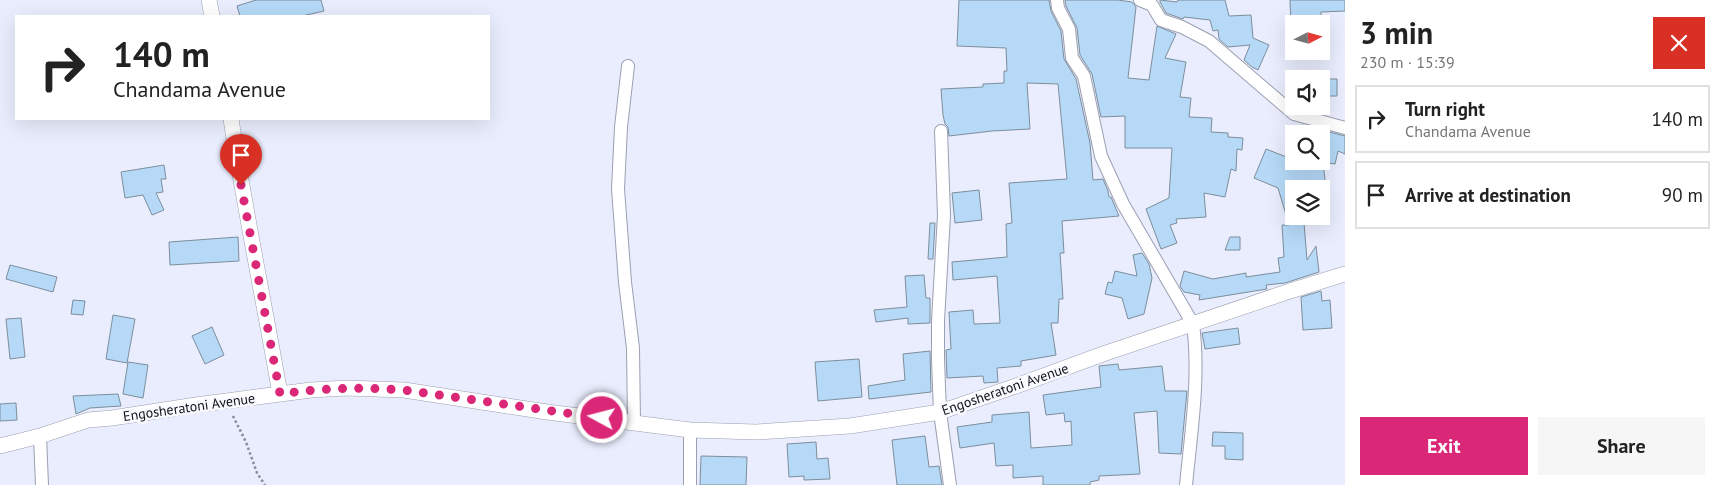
<!DOCTYPE html>
<meta charset="utf-8">
<style>
:root{--surface:#fff;--page:#f6f6f6;--text:#222;--muted:#767676;--line:#e0e0e0;--accent:#db2777}
body{margin:0;font-family:"PT Sans",sans-serif;background:var(--page);color:var(--text);height:100vh;display:flex;flex-direction:column;font-size:19px;white-space:nowrap}
*{box-sizing:border-box;margin:0}
p{font-size:16px;color:var(--muted)}
.icon{flex:none;width:28px;height:28px;fill:none;stroke:currentColor;stroke-width:2;stroke-linecap:round;stroke-linejoin:round}
.map{position:relative;flex:1;overflow:hidden}
.details{display:flex;flex-direction:column;background:var(--surface);width:375px}
.details>*{flex:none}
.banner{position:absolute;left:15px;top:15px;width:475px;height:105px;border-radius:0px;box-shadow:0 5px 20px #0002;background:#fff;color:var(--text);overflow:hidden}
.needle{width:32px;rotate:84deg}
.tools{position:absolute;left:1285px;top:15px;display:grid;gap:10px}
.tools a{display:grid;place-items:center;width:45px;height:45px;border-radius:0px;background:var(--surface);box-shadow:0 5px 20px #0002;font-size:25px}
.pin{position:absolute;display:grid;place-items:center;width:42px;height:42px;color:#fff;margin:-51px -21px;border-radius:50% 50% 50% 0;rotate:-45deg;box-shadow:0 0 5px #0007}
.pin .icon{rotate:45deg}
.me{position:absolute;width:55px;margin:-28px;rotate:277deg;stroke-linejoin:round;filter:drop-shadow(0 0 4px #0008)}
.turn{display:flex;align-items:center;gap:18px;height:105px;padding:0 15px;font-size:22px}
.turn .icon{width:65px;height:65px;stroke-width:2.5}
.turn b{display:block;font-size:35px;line-height:42px}
.round{display:grid;place-items:center;flex:none;width:52px;height:52px;border-radius:0px;background:var(--page)}
.overview{display:flex;align-items:center;justify-content:space-between;height:85px;padding:0 15px}
h1{font-size:30px;font-weight:700;line-height:38px}
.primary-button{display:flex;gap:10px;margin-top:auto;padding:10px 15px}
.primary-button a{flex:1;height:58px;border-radius:0px;background:var(--accent);color:#fff;font-size:20px;font-weight:700;line-height:58px;text-align:center}
.primary-button a+a{background:var(--page);color:var(--text)}
ul{padding:0;list-style:none}
li{display:flex;align-items:center;gap:15px;height:68px;margin:0 10px 8px;padding:0 5px;border:2px solid var(--line);border-radius:0px}
li div{flex:1}
li b{display:block;font-size:19px}
li em{font-style:normal}
main{display:flex;flex:1;min-height:0}
.map>svg:first-child{display:block}
.building{fill:#b5d9f7;stroke:#7d8e9c}
.lines{fill:none;stroke-linecap:round;stroke-linejoin:round}
.minor-casing{stroke:#9a9fb2;stroke-width:14}
.tertiary-casing{stroke:#9a9fb2;stroke-width:16}
.path{stroke:#8a8d99;stroke-width:2.5;stroke-dasharray:2.5 2.5;stroke-linecap:butt}
.minor{stroke:#fff;stroke-width:12}
.tertiary{stroke:#fff;stroke-width:15}
.route{stroke:#db2777;stroke-width:9;stroke-dasharray:0 16.2}
.labels{text-anchor:middle;dominant-baseline:central;stroke-width:5;stroke-linejoin:round;paint-order:stroke}
.street-label{font-size:14px;fill:#101118;stroke:#f9faff}
</style>
<main>
<div class="map">
<svg width="1345" height="485" viewBox="0 0 1345 485">
<rect width="100%" height="100%" fill="#e9edfd"/>
<path class="building" d="M256,0H321L324,11L302,16H240L237,6Z
M959,0H1049L1051,11L1061,31L1064,59L1076,79L1090,143L1093,180L1103,179L1108,191L1109,197H1111L1119,216L1062,221L1064,253H1060L1063,299H1059L1058,323H1051L1056,355L1021,361V366L997,368L998,382L984,383L983,376L947,378L946,350L951,349L949,312L973,310L974,324L1000,323L997,276L953,280L952,262L1007,257L1006,224L1012,223L1009,183L1067,179L1058,84L1027,83L1030,129L992,131L949,136L948,127L945,124L943,115L941,89L983,87V84L1004,83V71H1007L1006,48L957,46Z
M1065,0H1118L1132,2L1136,7L1128,78L1149,80L1157,26L1176,34L1165,58L1186,62L1180,97L1191,98L1189,117L1212,118L1211,132L1228,133V137L1243,138L1242,150L1237,149L1236,171L1231,169L1225,197L1204,193L1206,217L1176,219L1177,223L1170,225L1177,243L1161,249L1146,209L1169,198L1172,148H1125V116L1101,117L1092,74L1080,55L1077,28L1066,6Z
M1160,0L1177,2L1178,0H1225L1229,16L1251,15L1253,38L1269,45L1258,70L1252,67L1244,60L1250,45L1228,47L1219,39L1218,30L1213,31L1210,20L1184,17L1183,19L1166,13L1160,2Z
M1290,0H1345V11L1321,12V24H1291Z
M1321,79H1337V96H1321Z
M1302,125L1345,136V154L1338,151L1335,164L1323,162L1326,189H1294V224L1304,223L1307,260L1316,246L1319,272L1285,283L1266,285L1267,289L1199,300L1200,295L1184,292L1180,286L1184,271L1213,279L1246,273V277L1280,272L1278,258L1284,257L1282,225H1289L1278,188L1254,178L1266,149L1294,160V161H1321V134H1299Z
M164,165L166,179H161L163,192L156,193L164,210L152,215L143,195L125,198L121,172Z
M979,190L982,220L955,223L952,193Z
M930,223H935L933,259H928Z
M238,237L239,261L170,265L169,242Z
M1230,237H1240V250H1225Z
M1142,253L1149,264L1152,278L1144,314L1128,319L1122,298L1105,294L1108,282L1112,283L1115,271L1137,276L1133,255Z
M10,265L57,277L53,292L6,279Z
M924,275L926,298H930V323L908,324V318L876,322L874,310L907,307L905,276Z
M1321,291L1322,301L1330,300L1332,328L1303,330L1301,297Z
M73,300L85,301L83,315L71,314Z
M113,315L135,319L127,363L106,359Z
M21,318L25,357L10,359L6,319Z
M212,327L224,355L205,364L192,336Z
M1238,328L1240,344L1205,349L1202,333Z
M930,351L931,392L869,399L868,386L905,380L903,354Z
M859,359L862,397L818,401L815,362Z
M128,362L148,365L143,398L123,394Z
M1118,364L1119,370L1162,366L1165,391H1187L1181,454L1159,453L1157,411L1134,413L1140,474L1099,476V480L1090,482V485H1043V476L1013,478V465L996,466L994,443L960,448L957,427L992,422V415L1029,412L1031,448L1072,445L1071,421L1065,422L1064,413L1046,415L1043,395L1101,387L1099,366Z
M118,394L121,406L90,408L76,414L73,396Z
M16,403L17,420L0,421V404Z
M1213,432L1243,433V460L1225,459V446H1212Z
M925,436L929,467L939,466L942,485H897L892,440Z
M816,442L817,459L828,458L830,479L804,480V476L789,477L787,444Z
M701,456L747,457L746,485H700Z"/>
<g class="lines">
<defs>
<path id="minor" d="M1057,0L1058,8L1069,29L1072,58L1084,76L1101,156L1123,204L1193,324C1200,378 1191,432 1186,485
M1140,0L1152,5L1161,20L1182,27L1209,41L1294,114L1345,128
M628,66L621,127L618,189L625,282L633,348L634,423
M941,131L944,215L938,321V360L940,412L950,485
M40,436L42,485
M690,485V430"/>
<path id="tertiary" d="M209,0L212,16
M231,119C245,211 264,302 280,394
M0,446L40,436L88,420L112,418L196,405L311,390L347,388L404,390L547,412L690,430L756,432L850,426L940,412L1013,387L1103,354L1290,291L1345,274"/>
</defs>
<use href="#minor" class="minor-casing"/>
<use href="#tertiary" class="tertiary-casing"/>
<path class="path" d="M233,416L246,442L257,473L265,485"/>
<use href="#minor" class="minor"/>
<use href="#tertiary" class="tertiary"/>
</g>
<g class="lines">
<path class="route" d="M241,185L280,394C322,388 362,387 404,390L602,418"/>
</g>
<g class="labels">
<g class="street-label">
<text transform="translate(1005 389) rotate(-19)">Engosheratoni Avenue</text>
<text transform="translate(189 407) rotate(-8)">Engosheratoni Avenue</text>
</g>
</g>
</svg>
<div class="tools">
<a><svg class="needle" viewBox="-14 -14 28 28"><path d="M0-13l5 13h-10z" fill="#e53935"/><path d="M0 13l5-13h-10z" fill="#767676"/></svg></a>
<a><svg class="icon" aria-label="sound" viewBox="0 0 24 24"><path d="M4 9h4l5-4v14l-5-4H4zM17 9q2 3 0 6"/></svg></a>
<a><svg class="icon" aria-label="search" viewBox="0 0 24 24"><circle cx="10" cy="10" r="6"/><path d="M15 15l6 6"/></svg></a>
<a><svg class="icon" aria-label="layers" viewBox="0 0 24 24"><path d="M12 4l9 5-9 5-9-5zM3 14l9 5 9-5"/></svg></a>
</div>
<div class="pin" style="left:241px;top:185px;background:#d93025"><svg class="icon" aria-label="arrive" viewBox="0 0 24 24"><path d="M6 21V4h12l-3 4 3 4H6"/></svg></div>
<svg class="me" style="left:602px;top:418px" viewBox="-20 -20 40 40"><circle r="17" fill="#db2777" stroke="#fff" stroke-width="3"/><path d="M0-11L8 9 0 5-8 9z" fill="#fff"/></svg>
<div class="banner">
<div class="turn"><svg class="icon" aria-label="right" viewBox="0 0 24 24"><path d="M7 20v-9h11M14 6l5 5-5 5"/></svg><div><b>140 m</b>Chandama Avenue</div></div>
</div>
</div>
<section class="details">
<div class="overview"><div><h1>3 min</h1><p>230 m · 15:39</p></div><a class="round" style="background:#d93025;color:#fff"><svg class="icon" aria-label="close" viewBox="0 0 24 24"><path d="M6 6l12 12M18 6L6 18"/></svg></a></div>
<ul>
<li><svg class="icon" aria-label="right" viewBox="0 0 24 24"><path d="M7 20v-9h11M14 6l5 5-5 5"/></svg><div><b>Turn right</b><p>Chandama Avenue</p></div><em>140 m</em></li>
<li><svg class="icon" aria-label="arrive" viewBox="0 0 24 24"><path d="M6 21V4h12l-3 4 3 4H6"/></svg><div><b>Arrive at destination</b></div><em>90 m</em></li>
</ul>
<div class="primary-button"><a>Exit</a><a>Share</a></div>
</section>
</main>
